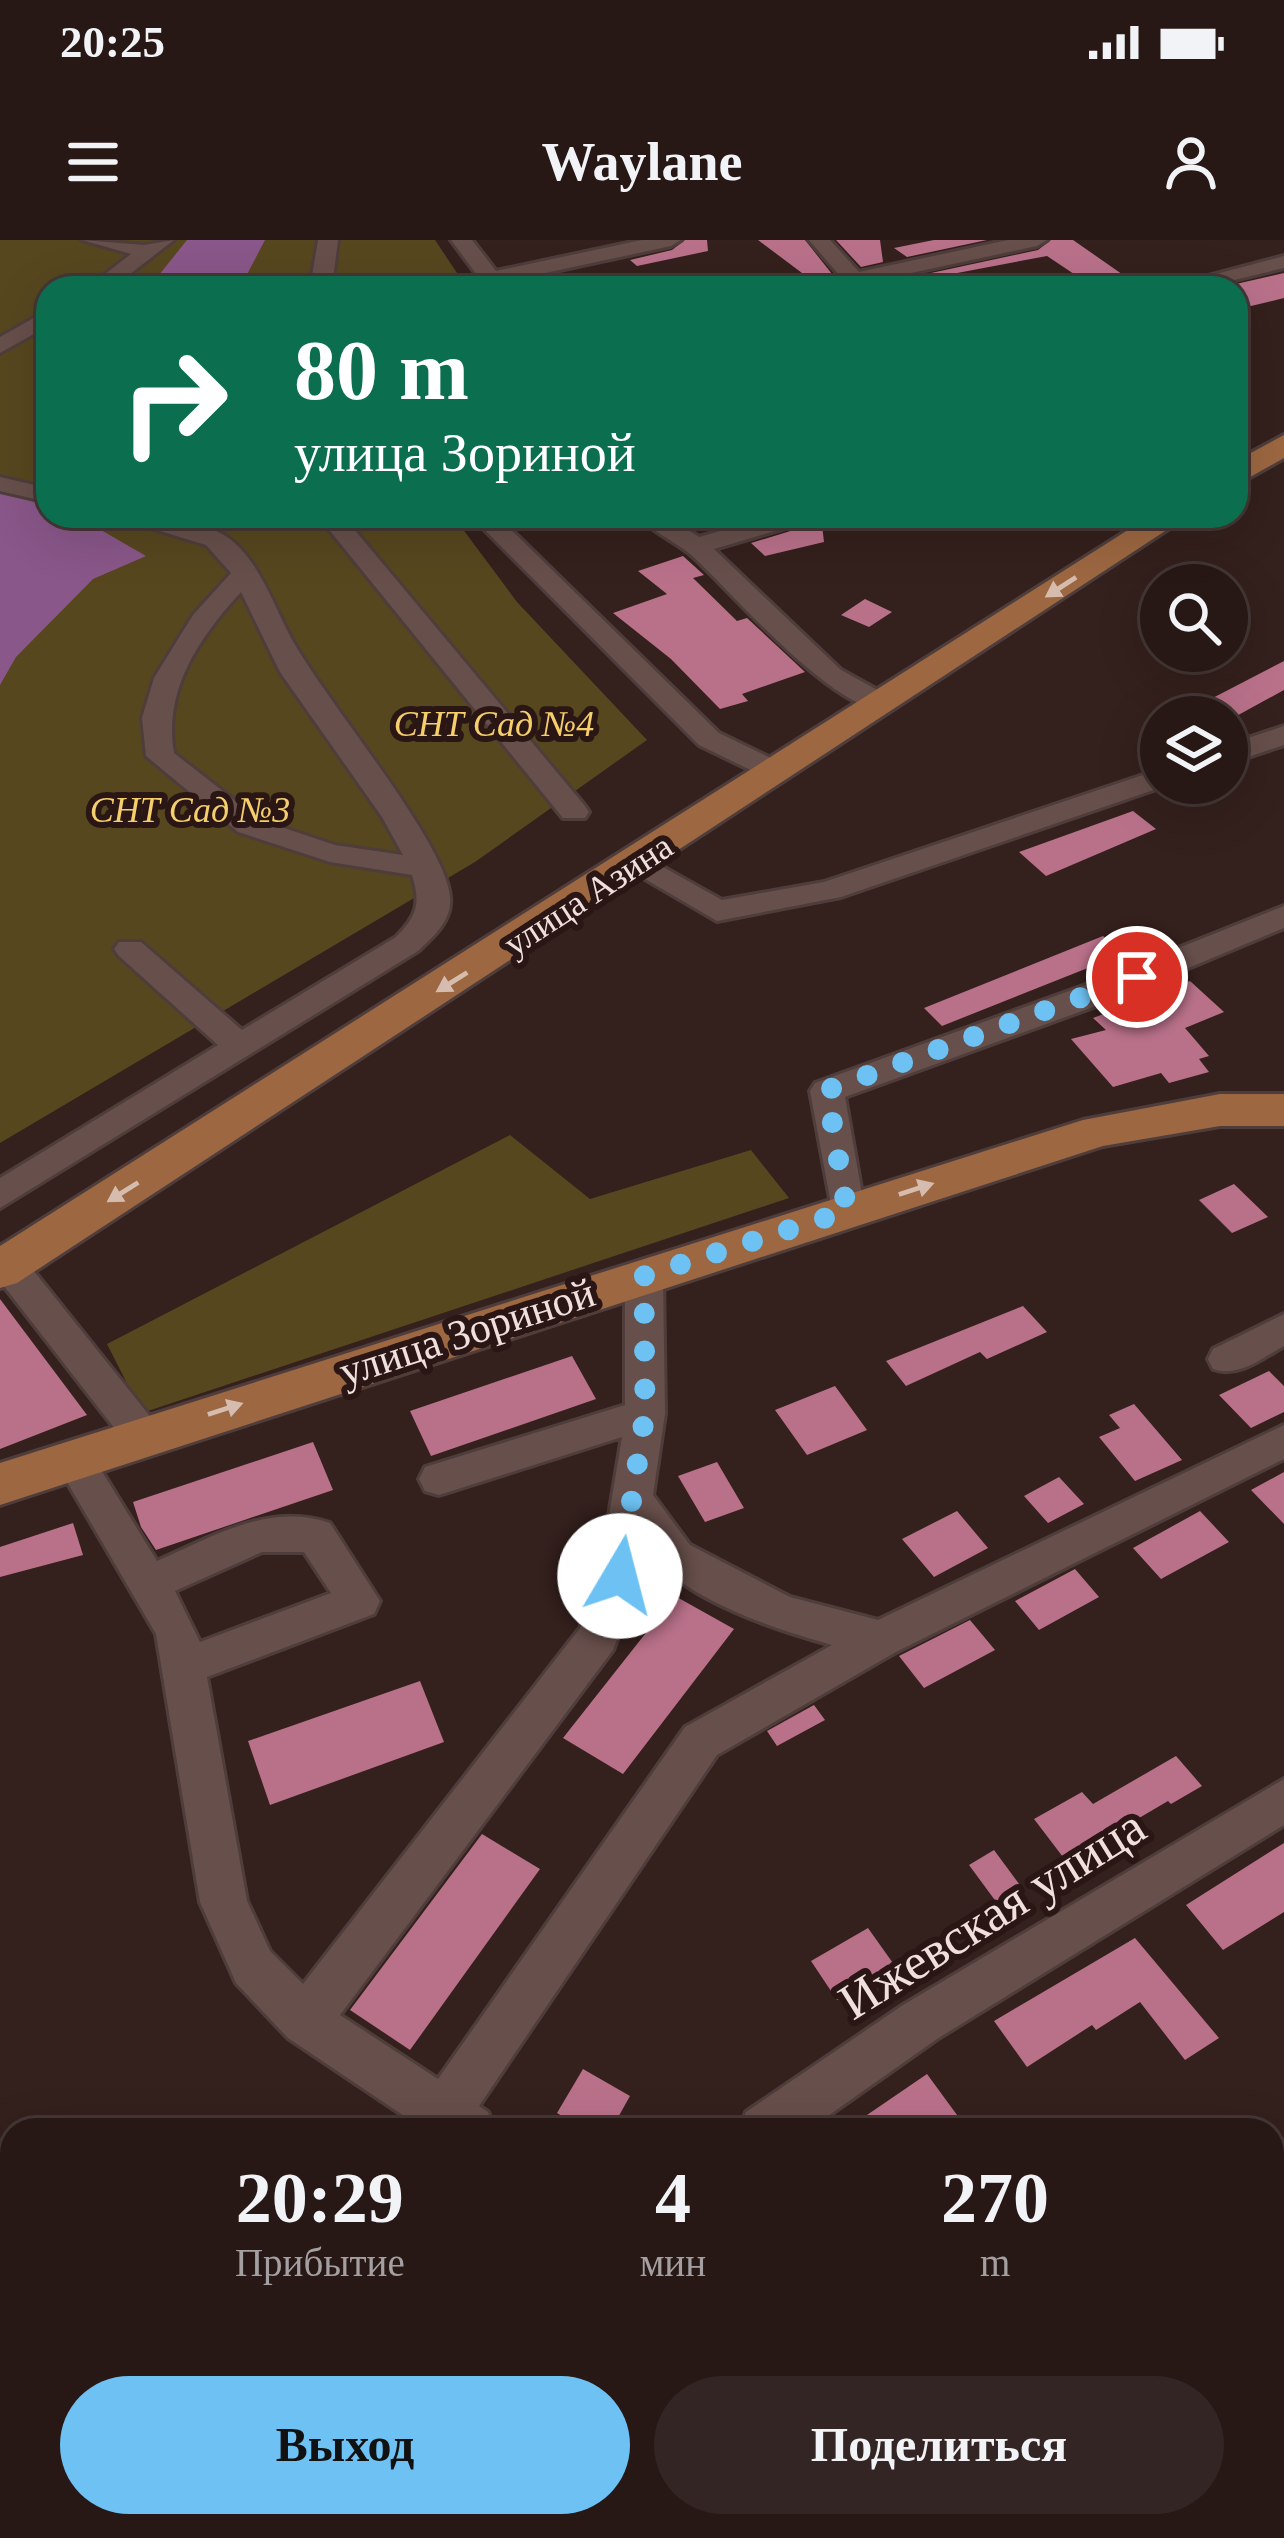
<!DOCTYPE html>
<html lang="ru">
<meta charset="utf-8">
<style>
:root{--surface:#271816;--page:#332523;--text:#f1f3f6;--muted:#a4a0a1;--line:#433735;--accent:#6dc2f3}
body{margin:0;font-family:"Times New Roman",serif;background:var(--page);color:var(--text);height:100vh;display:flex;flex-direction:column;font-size:45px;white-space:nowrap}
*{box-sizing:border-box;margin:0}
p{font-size:39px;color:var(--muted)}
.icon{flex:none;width:66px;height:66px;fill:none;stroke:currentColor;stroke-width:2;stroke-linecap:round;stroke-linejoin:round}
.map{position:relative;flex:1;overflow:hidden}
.panel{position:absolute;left:0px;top:1878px;width:1284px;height:420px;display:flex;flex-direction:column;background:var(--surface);border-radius:36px 36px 0 0;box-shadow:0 12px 48px #0002,0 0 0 3px var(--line)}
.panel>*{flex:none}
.banner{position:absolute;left:36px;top:36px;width:1212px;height:252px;border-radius:36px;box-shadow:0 12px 48px #0002,0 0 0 3px var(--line);background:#0b6e4f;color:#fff;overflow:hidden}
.buttons{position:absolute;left:1140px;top:324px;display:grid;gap:24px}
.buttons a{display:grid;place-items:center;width:108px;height:108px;border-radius:50%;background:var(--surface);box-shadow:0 12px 48px #0002,0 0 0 3px var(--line);font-size:60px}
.pin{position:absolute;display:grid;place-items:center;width:102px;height:102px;color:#fff;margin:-51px;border:6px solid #fff;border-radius:50%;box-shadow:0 3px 12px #0007}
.me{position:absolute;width:132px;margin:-66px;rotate:8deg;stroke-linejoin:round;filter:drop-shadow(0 0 9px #0008)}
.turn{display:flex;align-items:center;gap:42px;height:252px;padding:0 60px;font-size:54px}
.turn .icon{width:156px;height:156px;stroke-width:2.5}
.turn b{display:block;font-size:84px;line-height:102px}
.eta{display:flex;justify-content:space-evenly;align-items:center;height:204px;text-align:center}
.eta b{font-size:72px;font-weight:600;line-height:84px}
.button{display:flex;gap:24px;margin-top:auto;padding:24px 60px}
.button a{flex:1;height:138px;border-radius:72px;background:var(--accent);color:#111;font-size:48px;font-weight:600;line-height:138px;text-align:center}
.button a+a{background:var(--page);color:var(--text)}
.status{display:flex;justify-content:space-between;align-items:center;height:84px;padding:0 60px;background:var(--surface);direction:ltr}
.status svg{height:33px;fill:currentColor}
header{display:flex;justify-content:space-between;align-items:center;height:156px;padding:0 60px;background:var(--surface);font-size:54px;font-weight:600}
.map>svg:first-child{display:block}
.green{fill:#57471f}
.water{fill:#895789}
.building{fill:#b9718a}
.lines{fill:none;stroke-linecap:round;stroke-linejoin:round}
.minor-casing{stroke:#4e3d3b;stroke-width:6}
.major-casing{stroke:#4e3d3b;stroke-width:6}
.minor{fill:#674f4b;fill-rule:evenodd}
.major{fill:#9c6741;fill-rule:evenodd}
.oneway{fill:#d6bcaf}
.route{stroke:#6dc2f3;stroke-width:21;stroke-dasharray:0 37.8}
.labels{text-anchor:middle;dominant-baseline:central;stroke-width:12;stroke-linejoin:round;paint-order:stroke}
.far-park-label{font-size:36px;font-style:italic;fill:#f5cf6b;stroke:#2a1614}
.far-street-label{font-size:36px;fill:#efe0de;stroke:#2a1614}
.street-label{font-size:42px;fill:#efe0de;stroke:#2a1614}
.near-street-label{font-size:51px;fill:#efe0de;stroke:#2a1614}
</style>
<div class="status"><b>20:25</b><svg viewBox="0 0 49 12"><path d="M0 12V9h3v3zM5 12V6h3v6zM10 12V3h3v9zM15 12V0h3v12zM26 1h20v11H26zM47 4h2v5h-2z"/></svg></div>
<header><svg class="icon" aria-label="menu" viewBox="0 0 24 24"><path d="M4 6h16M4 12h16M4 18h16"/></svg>Waylane<svg class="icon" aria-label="person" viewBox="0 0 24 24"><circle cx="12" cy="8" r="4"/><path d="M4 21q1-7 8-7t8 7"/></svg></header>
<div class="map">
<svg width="1284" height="2298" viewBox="0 0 1284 2298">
<rect width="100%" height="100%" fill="#34201d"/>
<path class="green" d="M0,0H435L457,33L381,48H48V276H453L517,362L647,500L475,622L0,903Z
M510,895L590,959L751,910L789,958L142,1173L107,1104Z"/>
<path class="water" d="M187,0H265L240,48H158L159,35Z
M0,250L37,263L57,280L101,290L146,316L93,339L16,417L0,445Z"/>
<path class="building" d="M685,0H707L708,11L637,26L630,20L672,10Z
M758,0H805L832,34L810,39Z
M836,0H880L883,22L861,27Z
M934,0H987L907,17L894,8Z
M1051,0H1073L1142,48H1095L1047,16L936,37L931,33L1038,10Z
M1284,33V58L1251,66L1236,57V44Z
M816,276H821L824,302L765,316L751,303L810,285Z
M683,316L704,335L693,338L737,381L747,378L805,432L742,454L748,461L720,469L671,419L613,373L667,354L638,331Z
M865,359L892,372L869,387L841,375Z
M1284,421V450L1231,479L1203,463Z
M1133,571L1156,589L1046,636L1019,612Z
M1103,696L1123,714L942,786L924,768Z
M1190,741L1224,772L1185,788L1209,816L1199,819L1209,832L1169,843L1161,833L1113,847L1071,799L1106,790L1093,778Z
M1234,944L1268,977L1232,993L1199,960Z
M0,1059L87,1175L0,1209Z
M1023,1066L1047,1092L987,1119L980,1112L906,1146L886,1121Z
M572,1116L596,1159L431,1216L410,1171Z
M1269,1131L1284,1146V1172L1251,1188L1219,1155Z
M835,1146L867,1190L807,1215L775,1170Z
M1134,1164L1182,1220L1135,1241L1099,1197L1120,1188L1109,1175Z
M313,1202L333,1250L156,1310L141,1287L133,1262Z
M717,1222L744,1268L705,1282L678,1236Z
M1284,1232V1284L1251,1250Z
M1059,1237L1084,1264L1048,1283L1024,1256Z
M957,1271L988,1308L934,1337L902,1299Z
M1200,1271L1229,1302L1161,1339L1133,1308Z
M73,1283L83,1315L0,1337V1307Z
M1075,1329L1099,1357L1039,1390L1015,1361Z
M675,1356L734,1389L623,1534L563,1498Z
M970,1380L995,1410L924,1448L899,1416Z
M420,1441L444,1502L270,1565L248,1501Z
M814,1465L825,1480L777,1506L767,1491Z
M1176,1516L1202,1546L1171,1564L1168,1561L1066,1621L1034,1579L1082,1552L1093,1564Z
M482,1594L540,1629L410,1810L350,1770Z
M1284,1603V1672L1223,1710L1186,1665Z
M994,1610L1022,1648L997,1663L969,1625Z
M868,1688L895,1726L837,1760L811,1721Z
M1135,1698L1219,1798L1185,1820L1140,1762L1096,1790L1092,1785L1027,1827L994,1781Z
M583,1829L630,1856L611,1890H585L557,1873Z
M927,1834L968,1890H845Z"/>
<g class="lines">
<defs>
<path id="minor" d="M82,0L144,5L174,0L112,48H87L131,14Z
M318,0H338L332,48H310Z
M451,0H472L496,31L642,0H681L671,6L476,48H435L477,35Z
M809,0H830L859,32L1008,0H1047L1037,6L869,42L874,48H801L840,36Z
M1284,16V28L1201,48H1163Z
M48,70V86L0,113V97Z
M0,237L48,248V262L0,251Z
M124,276C155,276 193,278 222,294C255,312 272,361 288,392C319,454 448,603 450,658C452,681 433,697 418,711L0,968V938L218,805L119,716L114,709L119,702H141L242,790L396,697C417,676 421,664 412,635L330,622L238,592L146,516L142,478L154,438L193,375L231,333L206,305L127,281ZM241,352L280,432L382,577L403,615L335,605L260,580L174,513C163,449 200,397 241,352Z
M318,276H343L585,566L589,572L585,578H563Z
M471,276H497L719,493L787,526L792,532L787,538H767L699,505Z
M638,276H667L699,297L773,276H812L809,281L714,309L841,430L890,457L894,463L890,469C840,481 728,347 690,314C673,300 652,292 638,276Z
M1284,486V505L1227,524V505Z
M1161,529V543L1171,544L841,657L717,681L621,625L636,616L647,618L722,660L824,642Z
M1284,666V688L1107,762L845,857L865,971L860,980L847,984L834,980L810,851L815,843L1083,746Z
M8,1011L21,1015L157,1185L163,1196L157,1207L143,1212L129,1207L0,1041V1014Z
M644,1022L657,1026L663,1036L665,1174L653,1255L690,1305L790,1357L878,1380L1284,1185V1219L896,1412L717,1515L479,1866L488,1872L495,1890H425L288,1798L236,1743L200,1662L156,1394L53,1218L59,1207L73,1202L87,1207L157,1321C212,1297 269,1262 330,1283L380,1361L374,1374L207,1437L247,1661L270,1711L303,1744L580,1388L599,1336L622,1197L439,1255L425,1251L419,1239L425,1227L625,1165V1036L631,1026ZM645,1308C681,1358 773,1389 832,1405L685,1487L438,1839L340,1775L613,1410L641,1336ZM262,1312H304L331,1353L200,1402L175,1351Z
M1284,1074V1106C1262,1118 1239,1138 1213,1129L1208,1119L1213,1109Z
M1284,1539V1585L937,1799L808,1890H739L746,1872L903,1765Z
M1284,2144V2204L1272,2209V2149Z
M394,2286H539L534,2298H389Z
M752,2286H812L817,2298H757Z
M1042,2286H1113L1108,2298H1037Z"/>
<path id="major" d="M1284,195V218L1236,245V221Z
M1150,276H1188L17,1043L0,1048V1006Z
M1220,854H1284V886H1220L1103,906L0,1265V1223L1083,880Z"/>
</defs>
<use href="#minor" class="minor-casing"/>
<use href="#major" class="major-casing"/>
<use href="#minor" class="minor"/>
<use href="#major" class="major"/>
</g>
<defs><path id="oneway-solid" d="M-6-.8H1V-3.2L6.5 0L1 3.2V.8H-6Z" transform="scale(3)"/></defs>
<g class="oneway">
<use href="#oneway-solid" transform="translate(1061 347) rotate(147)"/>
<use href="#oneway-solid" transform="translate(452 742) rotate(148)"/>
<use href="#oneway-solid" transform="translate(916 949) rotate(-18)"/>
<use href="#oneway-solid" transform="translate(123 952) rotate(148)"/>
<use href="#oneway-solid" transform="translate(225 1169) rotate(-18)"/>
</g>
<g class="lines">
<path class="route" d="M620,1336L645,1174L644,1036L847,971L827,850L1137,737"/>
</g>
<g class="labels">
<g class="far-park-label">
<text x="494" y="484">СНТ Сад №4</text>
<text x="190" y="570">СНТ Сад №3</text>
</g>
<g class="far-street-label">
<text transform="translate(588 655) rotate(-33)">улица Азина</text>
</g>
<g class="street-label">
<text transform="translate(467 1092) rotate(-18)">улица Зориной</text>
</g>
<g class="near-street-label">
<text transform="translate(992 1674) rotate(-32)">Ижевская улица</text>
</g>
</g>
</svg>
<div class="buttons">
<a><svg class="icon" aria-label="search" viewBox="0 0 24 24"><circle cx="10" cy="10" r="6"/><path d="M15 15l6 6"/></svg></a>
<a><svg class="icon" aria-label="layers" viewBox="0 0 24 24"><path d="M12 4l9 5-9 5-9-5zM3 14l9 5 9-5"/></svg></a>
</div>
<div class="pin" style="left:1137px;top:737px;background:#d93025"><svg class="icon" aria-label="arrive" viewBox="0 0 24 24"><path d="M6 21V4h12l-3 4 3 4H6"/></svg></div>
<svg class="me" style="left:620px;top:1336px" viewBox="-20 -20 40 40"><circle r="19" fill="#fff"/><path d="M0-13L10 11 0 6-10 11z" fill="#6dc2f3"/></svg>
<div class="banner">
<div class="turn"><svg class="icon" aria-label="right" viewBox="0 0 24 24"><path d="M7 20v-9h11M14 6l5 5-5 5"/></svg><div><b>80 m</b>улица Зориной</div></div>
</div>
<section class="panel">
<div class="eta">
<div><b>20:29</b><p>Прибытие</p></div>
<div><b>4</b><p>мин</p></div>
<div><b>270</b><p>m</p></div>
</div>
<div class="button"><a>Выход</a><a>Поделиться</a></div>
</section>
</div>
